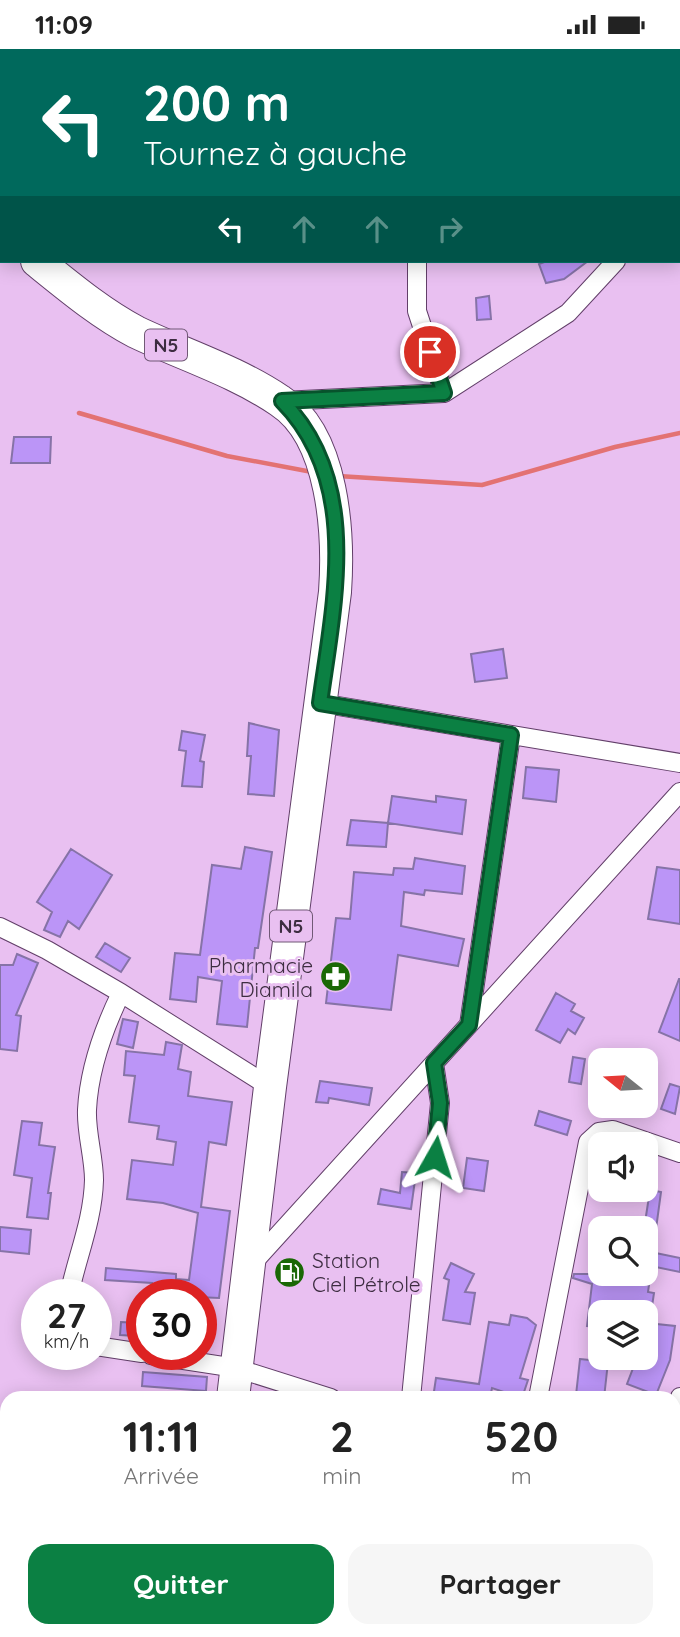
<!DOCTYPE html>
<html lang="fr">
<meta charset="utf-8">
<style>
:root{--surface:#fff;--page:#f6f6f6;--text:#222;--muted:#767676;--accent:#0b8043}
body{margin:0;font-family:Quicksand,sans-serif;background:var(--page);color:var(--text);height:100vh;display:flex;flex-direction:column;font-size:26px;white-space:nowrap}
*{box-sizing:border-box;margin:0}
p{font-size:23px;color:var(--muted)}
.icon{flex:none;width:38px;height:38px;fill:none;stroke:currentColor;stroke-width:2;stroke-linecap:round;stroke-linejoin:round}
.map{position:relative;flex:1;overflow:hidden}
.drawer{position:absolute;left:0px;top:1342px;width:681px;height:247px;display:flex;flex-direction:column;background:var(--surface);border-radius:21px 21px 0 0;box-shadow:0 4px 18px #0003}
.drawer>*{flex:none}
.top-card{position:absolute;left:0px;top:0px;width:681px;height:214px;box-shadow:0 4px 18px #0003;background:#00695c;color:#fff;overflow:hidden}
.needle{width:46px;rotate:288deg}
.buttons{position:absolute;left:588px;top:999px;display:grid;gap:14px}
.buttons a{display:grid;place-items:center;width:70px;height:70px;border-radius:14px;background:var(--surface);box-shadow:0 4px 18px #0003;font-size:35px}
.speed{position:absolute;left:21px;top:1230px;display:flex;gap:14px;font-size:35px;font-weight:700;text-align:center}
.speed>*{display:grid;place-content:center;width:91px;height:91px;border-radius:50%;background:var(--surface);box-shadow:0 4px 18px #0003;line-height:1}
.speed small{font-size:18px;font-weight:400}
.speed .limit{border:10px solid #d22;background:#fff;color:#111}
.pin{position:absolute;display:grid;place-items:center;width:60px;height:60px;color:#fff;margin:-30px;border:4px solid #fff;border-radius:50%;box-shadow:0 2px 7px #0007}
.me{position:absolute;width:77px;margin:-38px;rotate:6deg;stroke-linejoin:round;filter:drop-shadow(0 0 5px #0008)}
.turn{display:flex;align-items:center;gap:24px;height:147px;padding:0 28px;font-size:32px}
.turn .icon{width:91px;height:91px;stroke-width:2.5}
.turn b{display:block;font-size:49px;line-height:60px}
.lanes{display:flex;align-items:center;height:66px;padding:0 28px;background:#0003;justify-content:center;gap:35px;direction:ltr}
.lanes .off{opacity:.35}
.eta{display:flex;justify-content:space-evenly;align-items:center;height:119px;text-align:center}
.eta b{font-size:42px;font-weight:700;line-height:49px}
.action{display:flex;gap:14px;margin-top:auto;padding:14px 28px}
.action a{flex:1;height:80px;border-radius:21px;background:var(--accent);color:#fff;font-size:28px;font-weight:700;line-height:80px;text-align:center}
.action a+a{background:var(--page);color:var(--text)}
.status{display:flex;justify-content:space-between;align-items:center;height:49px;padding:0 35px;background:var(--surface);direction:ltr}
.status svg{height:19px;fill:currentColor}
.map>svg:first-child{display:block}
.lines{fill:none;stroke-linecap:round;stroke-linejoin:round}
.stream{stroke:#e37273;stroke-width:4.5}
.building{fill:#bb95f7;stroke:#8673a7;stroke-width:2}
.street-casing{stroke:#623f69;stroke-width:20}
.highway-casing{stroke:#623f69;stroke-width:34}
.street{stroke:#fff;stroke-width:18}
.highway{stroke:#fff;stroke-width:32}
.route-casing{stroke:#07532c;stroke-width:18}
.route{stroke:#0b8043;stroke-width:12}
.labels{text-anchor:middle;dominant-baseline:central;stroke-width:6;stroke-linejoin:round;paint-order:stroke}
.shield{fill:#e9c0f1;stroke:#715976;stroke-width:2}
.shield-label{font-size:19px;font-weight:bold;fill:#3d2d41}
.poi-label{font-size:21px;fill:#3d2d41;stroke:#e9c0f1;text-anchor:end}
</style>
<div class="status"><b>11:09</b><svg viewBox="0 0 49 12"><path d="M0 12V9h3v3zM5 12V6h3v6zM10 12V3h3v9zM15 12V0h3v12zM26 1h20v11H26zM47 4h2v5h-2z"/></svg></div>
<div class="map">
<svg width="680" height="1588" viewBox="0 0 680 1588">
<rect width="100%" height="100%" fill="#e9c0f1"/>
<g class="lines">
<path class="stream" d="M79,364L227,407L312,423
M338,427L482,436L615,398L680,384"/>
</g>
<path class="building" d="M547,212H588L564,230L546,234L539,215Z
M489,247L491,270L477,271L476,249Z
M14,388H51L50,414H11Z
M503,600L507,629L475,633L471,605Z
M249,674L279,681L274,747L248,745L251,707H247Z
M182,682L205,686L200,712L204,713L202,738L182,737L186,702L179,701Z
M526,718L559,721L556,753L523,749Z
M392,747L436,753V747L466,751L462,785L388,774Z
M351,771L388,774L386,798L347,796Z
M245,798L272,803L258,899H255L247,978L217,975L222,932L198,928L196,953L170,950L175,904L200,906L212,816L241,820Z
M71,800L112,826L79,880L68,872L60,888L44,881L52,863L37,853Z
M415,809L465,817L462,845L425,841L424,846L404,843L401,877L464,890L458,917L398,906L391,961L326,954L336,869L350,870L354,823L393,826L394,819L413,820Z
M657,818L680,821V875L648,870Z
M105,894L130,909L121,923L96,908Z
M17,905L38,914L16,966L21,967L17,1002L0,1000V916H13Z
M679,930H680V992L659,983Z
M556,944L575,955L571,962L584,969L575,985L568,980L560,994L536,981Z
M123,970L138,973L133,999L117,995Z
M166,993L182,996L178,1020L191,1023L188,1047L232,1053L226,1096L209,1093L201,1158L230,1162L219,1249L150,1246L152,1234L105,1231L106,1219L176,1225V1230L189,1231L198,1164L163,1154L127,1150L132,1111L173,1116L176,1093L157,1090L159,1077L129,1073L135,1027L124,1026L126,1002L164,1006Z
M573,1008L585,1010L581,1035L569,1033Z
M320,1032L372,1039L369,1056L329,1049L328,1054L316,1053Z
M670,1035L680,1038L675,1065L661,1060Z
M539,1062L571,1072L567,1086L535,1076Z
M22,1072L42,1074L39,1096L55,1098L48,1144H51L48,1170L27,1168L32,1129L14,1126Z
M467,1109L488,1112L484,1142L463,1139Z
M402,1123L416,1124L411,1160L378,1155L381,1140L400,1144Z
M650,1141L661,1143L656,1180H644Z
M0,1178L31,1181L29,1205L0,1202Z
M598,1202L600,1225H616L649,1236L648,1243L654,1244L651,1264H600V1278L587,1277L592,1235L573,1229L574,1225H590Z
M646,1202L680,1209V1223L646,1216Z
M451,1214L474,1225L465,1243L475,1244L470,1275L443,1271L449,1231L444,1229Z
M511,1266L527,1269L536,1276L520,1329L528,1331L522,1349L492,1339L490,1349H433L436,1329L479,1335L489,1273L509,1276Z
M121,1273L137,1274L136,1287L120,1286Z
M647,1274L675,1277L670,1311L656,1346L627,1335L637,1309H646Z
M580,1310L608,1313L604,1349L576,1346Z
M143,1323L207,1328L206,1342L142,1337Z"/>
<g class="lines">
<defs>
<path id="street" d="M417,2V0
M679,143L680,142
M417,212V262L444,344
M282,352L444,344L568,264L616,212
M320,654L680,714
M0,878L47,901L121,944L270,1038
M469,976L511,686
M251,1216L680,743
M69,1246C77,1208 93,1171 94,1131C94,1108 86,1084 87,1061C89,1020 103,981 121,944
M96,1297L142,1304
M151,1306L236,1319L331,1349
M411,1349L440,1054L434,1014
M538,1349L588,1093L599,1083L613,1081L680,1104
M674,1394L680,1348
M674,1478L680,1480
M314,1582L331,1588
M380,1588L381,1582
M507,1588V1582"/>
<path id="highway" d="M0,160L2,164
M37,212C68,237 100,264 136,283C184,306 236,322 280,352C334,387 339,486 335,543L270,1038L233,1349
M203,1588L204,1582"/>
</defs>
<use href="#street" class="street-casing"/>
<use href="#highway" class="highway-casing"/>
<use href="#street" class="street"/>
<use href="#highway" class="highway"/>
</g>
<g class="lines">
<defs>
<path id="route" d="M430,303L444,344L282,352C362,433 334,553 320,654L511,686L469,976L434,1014L440,1054L435,1108"/>
</defs>
<use href="#route" class="route-casing"/>
<use href="#route" class="route"/>
</g>
<defs>
<symbol id="pharmacy-disc" viewBox="-11 -11 22 22"><circle r="9.5" fill="#1a6805" stroke="#e9c0f1"/><path d="M-2-6h4v4h4v4h-4v4h-4v-4h-4v-4h4Z" fill="#fff"/></symbol>
<symbol id="fuel-disc" viewBox="-11 -11 22 22"><circle r="9.5" fill="#1a6805" stroke="#e9c0f1"/><path d="M-5.5-6h7V0h2V4h1.3V-2.5L3-4.5l.8-.8L6-3V5H2.5V1h-1V6h-7ZM-4.2-4.7v3.2H.2V-4.7Z" fill="#fff"/></symbol>
</defs>
<g fill-rule="evenodd">
<use href="#pharmacy-disc" x="318" y="910" width="35" height="35"/>
<use href="#fuel-disc" x="272" y="1206" width="35" height="35"/>
</g>
<g class="labels">
<g class="shield">
<rect x="145" y="280.5" width="42" height="31" rx="5"/>
<rect x="270" y="861.5" width="42" height="31" rx="5"/>
</g>
<g class="shield-label">
<text x="166" y="296">N5</text>
<text x="291" y="877">N5</text>
</g>
<g class="poi-label">
<text x="313" y="916">Pharmacie<tspan x="313" dy="24">Diamila</tspan></text>
<text x="312" y="1211" text-anchor="start">Station<tspan x="312" dy="24">Ciel Pétrole</tspan></text>
</g>
</g>
</svg>
<div class="buttons">
<a><svg class="needle" viewBox="-14 -14 28 28"><path d="M0-13l5 13h-10z" fill="#e53935"/><path d="M0 13l5-13h-10z" fill="#767676"/></svg></a>
<a><svg class="icon" aria-label="sound" viewBox="0 0 24 24"><path d="M4 9h4l5-4v14l-5-4H4zM17 9q2 3 0 6"/></svg></a>
<a><svg class="icon" aria-label="search" viewBox="0 0 24 24"><circle cx="10" cy="10" r="6"/><path d="M15 15l6 6"/></svg></a>
<a><svg class="icon" aria-label="layers" viewBox="0 0 24 24"><path d="M12 4l9 5-9 5-9-5zM3 14l9 5 9-5"/></svg></a>
</div>
<div class="speed"><div>27<small>km/h</small></div><div class="limit">30</div></div>
<div class="pin" style="left:430px;top:303px;background:#d93025"><svg class="icon" aria-label="arrive" viewBox="0 0 24 24"><path d="M6 21V4h12l-3 4 3 4H6"/></svg></div>
<svg class="me" style="left:435px;top:1108px" viewBox="-20 -20 40 40"><path d="M0-17L14 15 0 8-14 15z" fill="#0b8043" stroke="#fff" stroke-width="4"/></svg>
<div class="top-card">
<div class="turn"><svg class="icon" aria-label="left" viewBox="0 0 24 24"><path d="M17 20v-9H6M10 6l-5 5 5 5"/></svg><div><b>200 m</b>Tournez à gauche</div></div>
<div class="lanes"><svg class="icon" aria-label="left" viewBox="0 0 24 24"><path d="M17 20v-9H6M10 6l-5 5 5 5"/></svg><svg class="icon off" aria-label="ahead" viewBox="0 0 24 24"><path d="M12 20V5M6 11l6-6 6 6"/></svg><svg class="icon off" aria-label="ahead" viewBox="0 0 24 24"><path d="M12 20V5M6 11l6-6 6 6"/></svg><svg class="icon off" aria-label="right" viewBox="0 0 24 24"><path d="M7 20v-9h11M14 6l5 5-5 5"/></svg></div>
</div>
<section class="drawer">
<div class="eta">
<div><b>11:11</b><p>Arrivée</p></div>
<div><b>2</b><p>min</p></div>
<div><b>520</b><p>m</p></div>
</div>
<div class="action"><a>Quitter</a><a>Partager</a></div>
</section>
</div>
